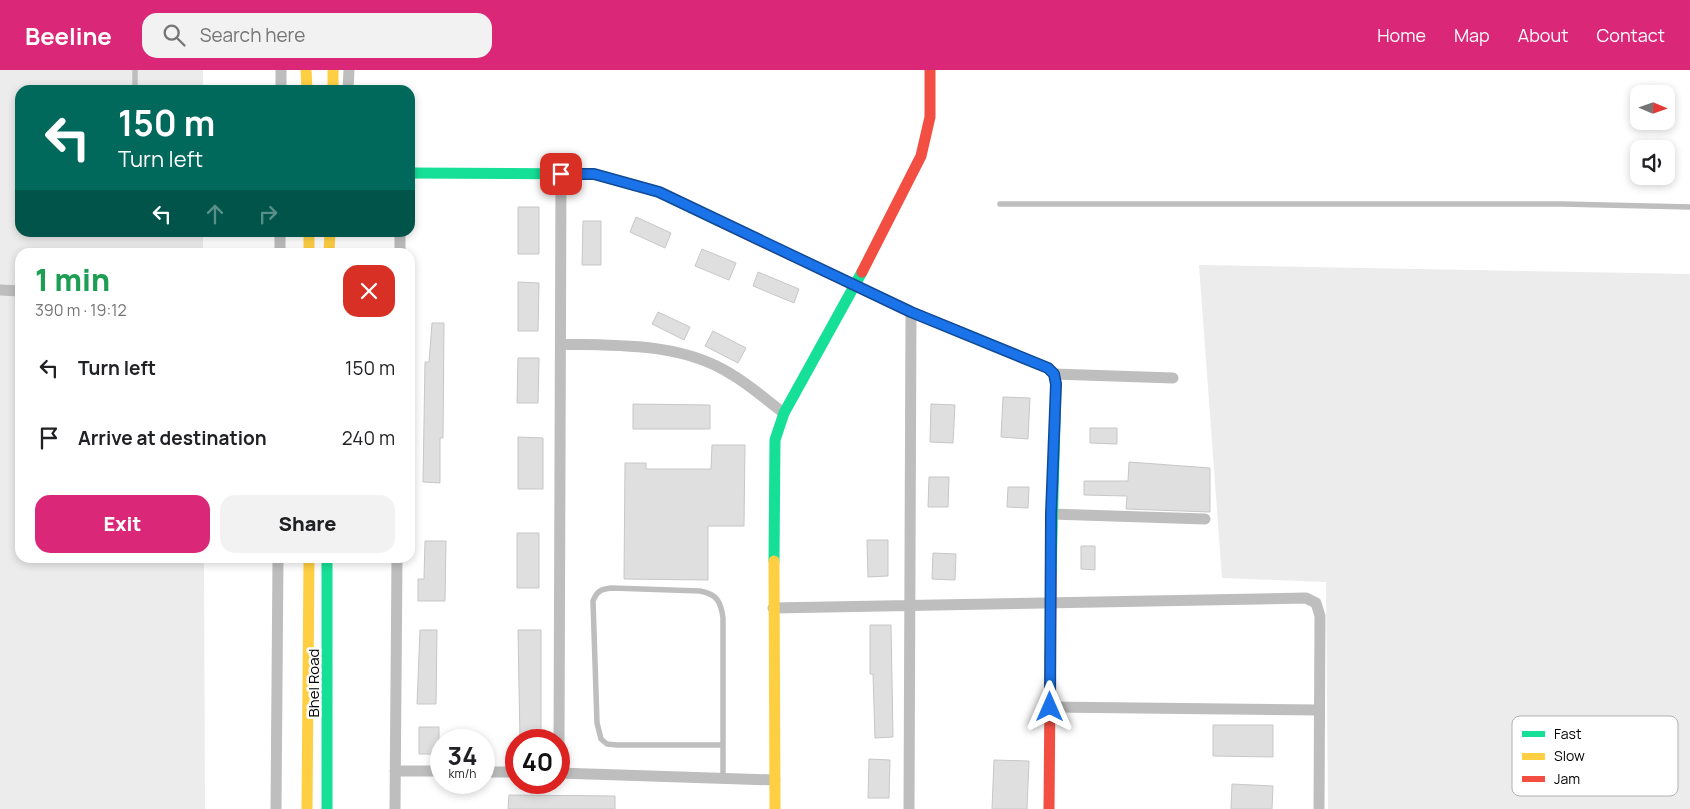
<!DOCTYPE html>
<meta charset="utf-8">
<style>
:root{--surface:#fff;--page:#f2f2f2;--text:#202124;--muted:#757577;--accent:#db2777}
body{margin:0;font-family:Manrope,sans-serif;background:var(--page);color:var(--text);height:100vh;display:flex;flex-direction:column;font-size:19px;white-space:nowrap}
*{box-sizing:border-box;margin:0}
p{font-size:16px;color:var(--muted)}
.icon{flex:none;width:28px;height:28px;fill:none;stroke:currentColor;stroke-width:2;stroke-linecap:round;stroke-linejoin:round}
.map{position:relative;flex:1;overflow:hidden}
.sheet{position:absolute;left:15px;top:178px;width:400px;height:315px;display:flex;flex-direction:column;background:var(--surface);border-radius:15px;box-shadow:0 2px 8px #0003}
.sheet>*{flex:none}
.banner{position:absolute;left:15px;top:15px;width:400px;height:152px;border-radius:15px;box-shadow:0 2px 8px #0003;background:#00695c;color:#fff;overflow:hidden}
.needle{width:32px;rotate:92deg}
.tools{position:absolute;left:1630px;top:15px;display:grid;gap:10px}
.tools a{display:grid;place-items:center;width:45px;height:45px;border-radius:10px;background:var(--surface);box-shadow:0 2px 8px #0003;font-size:25px}
.speed{position:absolute;left:430px;top:659px;display:flex;gap:10px;font-size:25px;font-weight:700;text-align:center}
.speed>*{display:grid;place-content:center;width:65px;height:65px;border-radius:50%;background:var(--surface);box-shadow:0 2px 8px #0003;line-height:1}
.speed small{font-size:12px;font-weight:400}
.speed .limit{border:8px solid #d22;background:#fff;color:#111}
.pin{position:absolute;display:grid;place-items:center;width:42px;height:42px;color:#fff;margin:-21px;border-radius:10px;box-shadow:0 2px 8px #0006}
.me{position:absolute;width:55px;margin:-28px;rotate:0deg;stroke-linejoin:round;filter:drop-shadow(0 0 4px #0008)}
.turn{display:flex;align-items:center;gap:18px;height:105px;padding:0 20px;font-size:22px}
.turn .icon{width:65px;height:65px;stroke-width:2.5}
.turn b{display:block;font-size:35px;line-height:42px}
.lanes{display:flex;align-items:center;height:48px;padding:0 20px;background:#0003;justify-content:center;gap:25px;direction:ltr}
.lanes .off{opacity:.35}
.round{display:grid;place-items:center;flex:none;width:52px;height:52px;border-radius:15px;background:var(--page)}
.summary{display:flex;align-items:center;justify-content:space-between;height:85px;padding:0 20px}
h1{font-size:30px;font-weight:800;line-height:38px;color:#1e9e55}
.primary-button{display:flex;gap:10px;margin-top:auto;padding:10px 20px}
.primary-button a{flex:1;height:58px;border-radius:15px;background:var(--accent);color:#fff;font-size:20px;font-weight:800;line-height:58px;text-align:center}
.primary-button a+a{background:var(--page);color:var(--text)}
ul{padding:0;list-style:none}
li{display:flex;align-items:center;gap:15px;height:70px;padding:0 20px}
li div{flex:1}
li b{display:block;font-size:19px}
li em{font-style:normal}
header{display:flex;align-items:center;gap:30px;box-sizing:border-box;height:70px;padding:0 25px;background:var(--accent);color:#fff}
header strong{font-size:24px}
nav{display:flex;gap:28px;margin-inline-start:auto;font-size:18px}
.search{width:350px;height:45px;background:var(--page);display:flex;align-items:center;gap:12px;box-sizing:border-box;padding:0 18px;border-radius:15px;color:var(--muted);font-size:19px}
.map>svg:first-child{display:block}
.green{fill:#ececec}
.building{fill:#dfdfdf;stroke:#c7c7c7}
.lines{fill:none;stroke-linecap:round;stroke-linejoin:round}
.lane{stroke:#bebebe;stroke-width:5.5}
.street{stroke:#bebebe;stroke-width:11}
.fast{stroke:#16e098;stroke-width:11}
.slow{stroke:#ffcf43;stroke-width:11}
.jam{stroke:#f24e42;stroke-width:11}
.route-casing{stroke:#114b97;stroke-width:12}
.route{stroke:#1a73e8;stroke-width:9}
.labels{text-anchor:middle;dominant-baseline:central;stroke-width:5;stroke-linejoin:round;paint-order:stroke}
.street-label{font-size:15px;fill:#000;stroke:#fff}
.key{fill:#fff;stroke:#b2b2b2;stroke-width:1}
.key-label{font-size:14px;fill:#000}
</style>
<header>
<strong>Beeline</strong>
<div class="search"><svg class="icon" aria-label="search" viewBox="0 0 24 24"><circle cx="10" cy="10" r="6"/><path d="M15 15l6 6"/></svg>Search here</div>
<nav><a>Home</a><a>Map</a><a>About</a><a>Contact</a></nav>
</header>
<div class="map">
<svg width="1690" height="739" viewBox="0 0 1690 739">
<rect width="100%" height="100%" fill="#fff"/>
<path class="green" d="M0,0H203V20H20V162L203,163V182H20V488H204L205,739H0Z
M1199,195L1690,204V739H1328L1326,512L1222,508Z"/>
<path class="building" d="M518,137H539V184H518Z
M636,147L671,163L665,178L630,162Z
M583,151H601V195H582Z
M702,179L736,193L729,210L695,196Z
M758,202L799,219L794,233L753,216Z
M518,212L539,213L538,261H518Z
M658,242L690,257L684,270L652,254Z
M432,253H444L443,368H440V413L423,412L425,292H429Z
M713,261L746,278L738,293L705,276Z
M518,288H539L538,333H517Z
M1003,327L1030,328L1028,369L1001,367Z
M633,334L710,335V359H633Z
M931,334L955,335L953,373L930,372Z
M1090,358H1117V374L1090,373Z
M518,367L543,368V419H518Z
M712,375H745L744,456H708V510L624,509L625,393H646V399H711Z
M1129,392L1210,398V442L1126,439L1127,426L1084,425V411H1128Z
M929,407H949L948,437H928Z
M1008,417H1029L1028,438L1007,437Z
M517,463H539V518H517Z
M867,470H888V506L868,507Z
M425,471H446L445,531H418V509H424Z
M1081,476H1095V500L1081,499Z
M933,483L956,484L955,510L932,509Z
M870,555H891L893,667L875,668L873,604H870Z
M420,560H437L436,634H417Z
M518,560H541V670H520Z
M1213,655H1273V687L1213,686Z
M419,657H439V684H419Z
M869,689L890,690L889,728H868Z
M994,690L1029,691L1027,739H992Z
M1232,714L1273,716L1272,739H1231Z
M509,725L615,726V739H508Z"/>
<g class="lines">
<path class="lane" d="M135,20V0
M1000,134H1562L1690,137
M723,675H617L607,674L601,669L597,653L593,531C597,521 601,519 612,518L700,521C717,524 721,532 723,548V709"/>
<path class="street" d="M281,20V0
M348,20L349,0
M280,162V182
M400,182V162
M0,220L20,221
M561,274C618,276 680,272 731,304C750,315 766,330 784,343
M1054,304L1173,308
M1051,444L1205,449
M773,538L1306,528L1316,533L1320,546L1319,739
M1050,637L1319,640
M559,678L561,104
M395,701H441
M484,702H516
M559,703L775,710
M276,739L278,488
M395,739L397,488
M909,739L911,242"/>
<path class="fast" d="M410,103L594,104L659,122L717,150
M963,263L1048,298L1054,304L1056,314L1051,504
M327,488V739
M774,491L775,370L784,343L862,202"/>
<path class="slow" d="M306,0L307,20
M333,0V20
M309,162V182
M329,182L330,162
M774,491L775,739
M307,739L309,488"/>
<path class="jam" d="M717,150L911,242L963,263
M862,202L921,86L930,47V0
M1049,739L1051,504"/>
</g>
<g class="lines">
<defs>
<path id="route" d="M561,104H594L659,122L911,242L1048,298L1054,304L1056,314L1051,444L1050,637"/>
</defs>
<use href="#route" class="route-casing"/>
<use href="#route" class="route"/>
</g>
<g class="labels">
<g class="street-label">
<text transform="translate(313 613) rotate(-90)">Bhel Road</text>
</g>
</g>
<rect x="1512" y="646" width="166" height="80" rx="8" class="key"/>
<rect x="1522" y="661" width="23" height="6" fill="#16e098"/>
<rect x="1522" y="683" width="23" height="7" fill="#ffcf43"/>
<rect x="1522" y="706" width="23" height="6" fill="#f24e42"/>
<g class="key-label">
<text x="1554" y="669">Fast</text>
<text x="1554" y="691">Slow</text>
<text x="1554" y="714">Jam</text>
</g>
</svg>
<div class="tools">
<a><svg class="needle" viewBox="-14 -14 28 28"><path d="M0-13l5 13h-10z" fill="#e53935"/><path d="M0 13l5-13h-10z" fill="#757577"/></svg></a>
<a><svg class="icon" aria-label="sound" viewBox="0 0 24 24"><path d="M4 9h4l5-4v14l-5-4H4zM17 9q2 3 0 6"/></svg></a>
</div>
<div class="speed"><div>34<small>km/h</small></div><div class="limit">40</div></div>
<div class="pin" style="left:561px;top:104px;background:#d93025"><svg class="icon" aria-label="arrive" viewBox="0 0 24 24"><path d="M6 21V4h12l-3 4 3 4H6"/></svg></div>
<svg class="me" style="left:1050px;top:637px" viewBox="-20 -20 40 40"><path d="M0-17L14 15 0 8-14 15z" fill="#1a73e8" stroke="#fff" stroke-width="4"/></svg>
<div class="banner">
<div class="turn"><svg class="icon" aria-label="left" viewBox="0 0 24 24"><path d="M17 20v-9H6M10 6l-5 5 5 5"/></svg><div><b>150 m</b>Turn left</div></div>
<div class="lanes"><svg class="icon" aria-label="left" viewBox="0 0 24 24"><path d="M17 20v-9H6M10 6l-5 5 5 5"/></svg><svg class="icon off" aria-label="ahead" viewBox="0 0 24 24"><path d="M12 20V5M6 11l6-6 6 6"/></svg><svg class="icon off" aria-label="right" viewBox="0 0 24 24"><path d="M7 20v-9h11M14 6l5 5-5 5"/></svg></div>
</div>
<section class="sheet">
<div class="summary"><div><h1>1 min</h1><p>390 m · 19:12</p></div><a class="round" style="background:#d93025;color:#fff"><svg class="icon" aria-label="close" viewBox="0 0 24 24"><path d="M6 6l12 12M18 6L6 18"/></svg></a></div>
<ul>
<li><svg class="icon" aria-label="left" viewBox="0 0 24 24"><path d="M17 20v-9H6M10 6l-5 5 5 5"/></svg><div><b>Turn left</b></div><em>150 m</em></li>
<li><svg class="icon" aria-label="arrive" viewBox="0 0 24 24"><path d="M6 21V4h12l-3 4 3 4H6"/></svg><div><b>Arrive at destination</b></div><em>240 m</em></li>
</ul>
<div class="primary-button"><a>Exit</a><a>Share</a></div>
</section>
</div>
